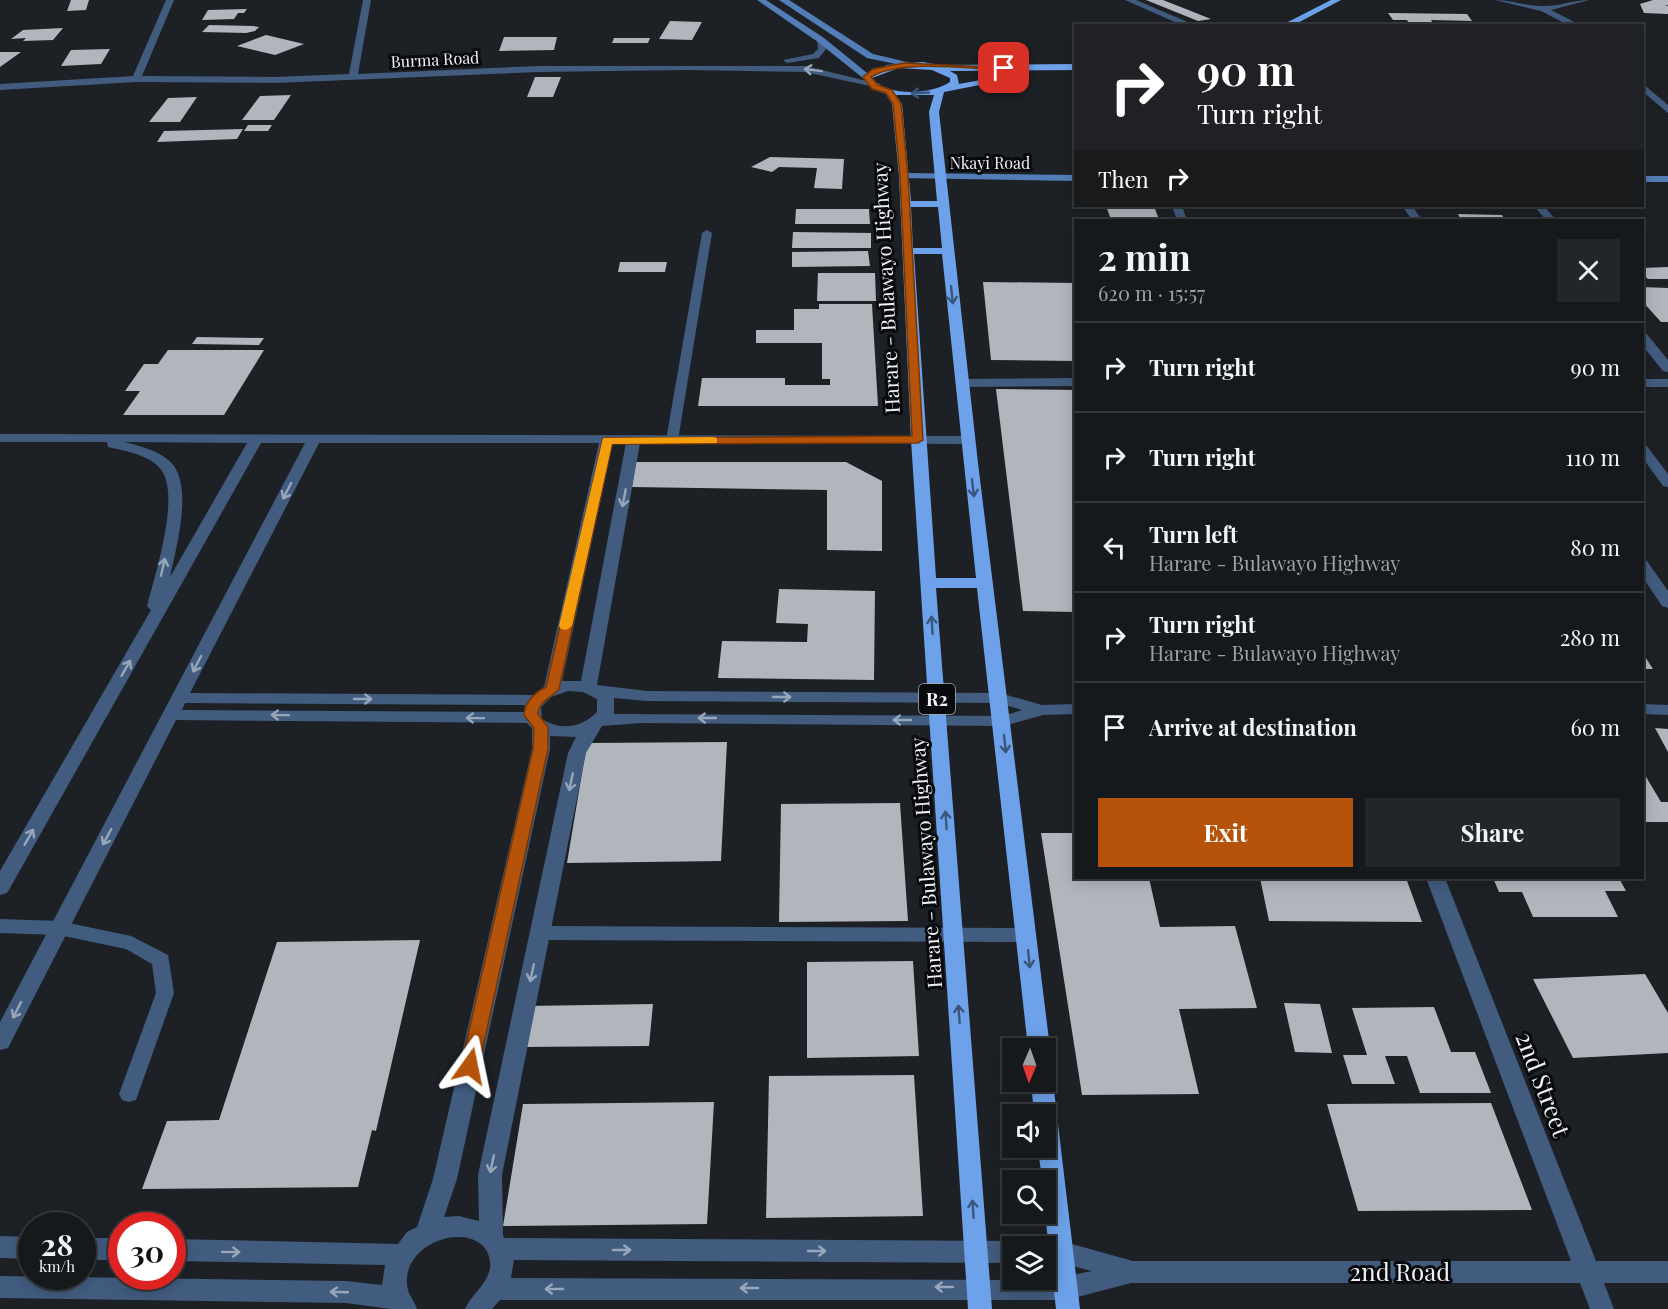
<!DOCTYPE html>
<meta charset="utf-8">
<style>
:root{--surface:#16191c;--page:#232629;--text:#f1f3f6;--muted:#9ea0a3;--line:#35383b;--accent:#b45309}
body{margin:0;font-family:"Playfair Display",serif;background:var(--page);color:var(--text);height:100vh;display:flex;flex-direction:column;font-size:22px;white-space:nowrap}
*{box-sizing:border-box;margin:0}
p{font-size:20px;color:var(--muted)}
.icon{flex:none;width:33px;height:33px;fill:none;stroke:currentColor;stroke-width:2;stroke-linecap:round;stroke-linejoin:round}
.map{position:relative;flex:1;overflow:hidden}
.sheet{position:absolute;left:1074px;top:219px;width:570px;height:660px;display:flex;flex-direction:column;background:var(--surface);border-radius:0px;box-shadow:0 3px 15px #0003,0 0 0 2px var(--line)}
.sheet>*{flex:none}
.guide{position:absolute;left:1074px;top:24px;width:570px;height:183px;border-radius:0px;box-shadow:0 3px 15px #0003,0 0 0 2px var(--line);background:#202124;color:#fff;overflow:hidden}
.needle{width:39px;rotate:182deg}
.tools{position:absolute;left:1002px;top:1038px;display:grid;gap:12px}
.tools a{display:grid;place-items:center;width:54px;height:54px;border-radius:0px;background:var(--surface);box-shadow:0 3px 15px #0003,0 0 0 2px var(--line);font-size:30px}
.speed{position:absolute;left:18px;top:1212px;display:flex;gap:12px;font-size:30px;font-weight:700;text-align:center}
.speed>*{display:grid;place-content:center;width:78px;height:78px;border-radius:50%;background:var(--surface);box-shadow:0 3px 15px #0003,0 0 0 2px var(--line);line-height:1}
.speed small{font-size:15px;font-weight:400}
.speed .limit{border:9px solid #d22;background:#fff;color:#111}
.pin{position:absolute;display:grid;place-items:center;width:51px;height:51px;color:#fff;margin:-26px;border-radius:12px;box-shadow:0 3px 9px #0006}
.me{position:absolute;width:66px;margin:-33px;rotate:12deg;stroke-linejoin:round;filter:drop-shadow(0 0 4px #0008)}
.turn{display:flex;align-items:center;gap:21px;height:126px;padding:0 24px;font-size:27px}
.turn .icon{width:78px;height:78px;stroke-width:2.5}
.turn b{display:block;font-size:42px;line-height:51px}
.then{display:flex;align-items:center;height:57px;padding:0 24px;background:#0003;gap:12px;font-size:22px}
.round{display:grid;place-items:center;flex:none;width:63px;height:63px;border-radius:0px;background:var(--page)}
.summary{display:flex;align-items:center;justify-content:space-between;height:102px;padding:0 24px}
h1{font-size:36px;font-weight:700;line-height:45px}
.action{display:flex;gap:12px;margin-top:auto;padding:12px 24px}
.action a{flex:1;height:69px;border-radius:0px;background:var(--accent);color:#fff;font-size:24px;font-weight:700;line-height:69px;text-align:center}
.action a+a{background:var(--page);color:var(--text)}
ul{padding:0;list-style:none}
li{display:flex;align-items:center;gap:18px;height:90px;padding:0 24px;border-top:2px solid var(--line)}
li div{flex:1}
li b{display:block;font-size:22px}
li em{font-style:normal}
.map>svg:first-child{display:block}
.building{fill:#b1b6bd}
.lines{fill:none;stroke-linecap:round;stroke-linejoin:round}
.service{fill:#425c7f;fill-rule:evenodd}
.minor{fill:#425c7f;fill-rule:evenodd}
.secondary{fill:#537db6;fill-rule:evenodd}
.trunk{fill:#6da2ea;fill-rule:evenodd}
.oneway{stroke:#98a6ba}
.oneway2{stroke:#3b567c}
.route{fill:#b45309;stroke:#753606;stroke-width:1.5}
.slow{fill:#f59e0b}
.labels{text-anchor:middle;dominant-baseline:central;stroke-width:6;stroke-linejoin:round;paint-order:stroke}
.far-street-label{font-size:16px;fill:#eff1f5;stroke:#090a0d}
.shield{fill:#090a0d;stroke:#aaacaf;stroke-width:1.5}
.shield-label{font-size:18px;font-weight:bold;fill:#eff1f5}
.street-label{font-size:20px;fill:#eff1f5;stroke:#090a0d}
.near-street-label{font-size:24px;fill:#eff1f5;stroke:#090a0d}
</style>
<div class="map">
<svg width="1668" height="1309" viewBox="0 0 1668 1309">
<rect width="100%" height="100%" fill="#1d2126"/>
<path class="building" d="M71,0H89L86,10L67,11Z
M1146,0H1163L1211,19L1198,21Z
M1653,0H1668V5L1665,6H1668V14L1644,13L1640,4Z
M247,9L244,13H238L234,19L202,20L208,10Z
M1388,13L1467,14L1472,21L1431,20L1435,26H1411L1407,20H1393Z
M670,21L702,22L692,40L659,39Z
M209,25L253,26L259,27L255,31L246,33L202,32Z
M63,28L53,40L23,41L26,38L11,39L23,30Z
M266,35L304,44L275,55L237,46Z
M504,37H557L554,50L499,51Z
M614,38H650L648,43H612Z
M110,49L101,64L61,66L71,50Z
M0,52H21L0,67Z
M535,77H561L553,97H527Z
M291,95L274,120H242L260,96Z
M197,97L180,122H149L168,98Z
M248,125H272L268,131H244Z
M243,129L237,139L157,142L164,131Z
M770,157L844,159L842,189L814,188L817,168L779,167L772,172L751,167Z
M1106,206H1154L1158,217H1110Z
M796,209H869L870,224H795Z
M1458,214L1502,215L1505,220H1461Z
M793,232L871,233V248H792Z
M868,251L870,266L792,267V252Z
M620,262H667L665,272H618Z
M1668,267V279H1648L1642,274V268Z
M818,273H875L876,301H817Z
M983,282L1076,283V361L991,360Z
M1642,287L1668,288V322H1661L1642,301Z
M819,304H872L878,406H698L702,378H785V385H830V379H822V343H756V330H794V309H819Z
M197,337L264,338L259,345L192,344Z
M168,350H264L224,415H123L140,391H125L144,364H158Z
M996,389L1076,390V612L1023,611Z
M636,462H846L882,481V551L827,550V490L632,487Z
M779,589L875,591L874,680L718,678L722,641L807,642L808,624L776,623Z
M1642,652L1653,669H1642Z
M1655,728L1668,729V752Z
M727,742L721,861L567,863L587,743Z
M1642,770L1661,802H1668V822H1642Z
M900,803L908,921L779,922L781,804Z
M1041,833H1076V878H1149L1160,927L1235,926L1257,1008L1179,1009L1199,1094L1082,1095Z
M1260,878H1406L1422,922L1269,921Z
M1493,878H1619L1626,891H1605L1618,917H1533L1522,892H1499Z
M420,940L376,1131L372,1130L358,1187L142,1189L167,1121L219,1120L277,942Z
M913,961L919,1056L807,1058V962Z
M1645,974L1668,1013V1053L1573,1058L1533,979Z
M1284,1003L1320,1004L1332,1053L1295,1052Z
M653,1004L649,1046L519,1047L526,1006Z
M1434,1007L1451,1052H1475L1491,1093H1420L1407,1056H1385L1395,1084H1352L1343,1055H1367L1352,1008Z
M914,1075L923,1216L766,1218L769,1076Z
M714,1102L707,1224L503,1226L523,1104Z
M1491,1103L1532,1210L1358,1211L1327,1104Z"/>
<g class="lines">
<path class="service" d="M707,230L712,233L678,440L672,444L666,440L702,233Z
M1642,444L1646,445L1668,474V487L1663,486L1642,457Z
M0,919L59,921L131,936L168,955L174,993L136,1100L129,1102L122,1100L119,1094L156,993L152,964L126,949L59,935L0,933Z
M540,926L1026,928L1032,930L1035,935L1032,940L1026,942L540,940L534,938L531,933L534,928Z"/>
<path class="minor" d="M166,0H174L142,76L275,77L349,74L363,0H371L358,74L538,66H805L875,83L870,86L805,72L686,70L538,72L275,83L136,82L0,90V84L133,76Z
M1125,0H1136L1197,26H1184Z
M1495,0C1511,0 1526,6 1542,6C1557,7 1573,0 1589,0L1551,10L1582,26H1570L1541,11Z
M821,37L825,40L826,49L819,58L787,63L783,60L813,54L818,49L817,40Z
M1642,83L1668,105V113L1642,91Z
M1172,206H1182L1187,220H1177Z
M1402,206H1412L1422,220H1412Z
M1534,206H1544L1556,220H1546Z
M1642,332L1646,333L1668,360V372L1663,371L1642,345Z
M1076,378V386L962,387L956,383L962,379Z
M1642,379H1668V387H1642Z
M0,434L966,436L973,440L966,444L640,443L597,685L647,691L1000,693L1042,705L1076,704V714L1043,715L1003,726L640,723L602,726L586,753L502,1175L503,1236L505,1238L1012,1241L1022,1246H1012V1263L514,1260L511,1278L1046,1280L1092,1271L1061,1263H1046V1246H1036L1046,1241H1061L1133,1261H1571L1426,878H1445L1596,1261H1668V1283H1604L1614,1309H1590L1580,1283H1131L1066,1300H500L492,1309H465C472,1293 493,1280 490,1261C484,1218 403,1237 407,1284C407,1293 414,1300 417,1309H391L346,1303L0,1298V1276L346,1281L382,1285L385,1265L172,1261V1239L398,1244L407,1232L417,1227L433,1179L532,749V728L527,723L176,720L8,1048L0,1050V1022L305,443H261L10,888L7,893L0,895V871L151,610L147,606C155,575 180,498 162,471C152,455 125,451 108,447L107,442H0ZM124,442L247,443L170,577C176,548 192,492 174,466C164,452 141,446 124,442ZM319,443H599L544,687L533,695L190,693ZM613,443H626L581,681H562ZM568,691L583,692L597,699V712C581,728 561,731 542,719L541,707L551,697ZM614,698L647,701L999,703L1022,710L1003,716L614,714ZM185,703L525,705L524,712L182,710ZM550,736L576,737L568,753L478,1175L479,1221L459,1216L444,1217L457,1179L550,749Z
M1642,560L1647,561L1668,591V608L1662,606L1642,576Z
M1642,704L1668,705V715L1642,714Z
M0,1236L32,1237V1259L0,1258Z
M82,1238H122V1260H82Z"/>
<path class="secondary" d="M757,0H766L824,38L872,77L864,79L818,42Z
M779,0H789L873,54L924,66L920,69L867,58Z
M904,173L1076,175V181L900,178V174Z
M1642,176H1668V182H1642Z"/>
<path class="trunk" d="M1331,0H1341L1292,26H1280Z
M923,62L938,65L1076,64V70L950,71L957,75L959,84L1020,73L1025,76L944,92L939,112L978,463L1050,1048L1046,1054V1048H1028L977,588H936L992,1309H968L911,440L899,176L892,104L886,94L872,89L862,77L887,65ZM899,68L932,70L950,78V82C930,95 888,97 872,78ZM896,95H934L929,112L937,201H911L902,104ZM911,207H938L942,248H913ZM914,254H942L976,578H936Z
M1046,1074L1050,1076L1053,1082L1080,1309H1056L1045,1214L1046,1180H1042L1038,1148H1046V1114H1034L1031,1082H1046Z"/>
</g>
<defs><path id="oneway-shaft" d="M-6 0H5M1.5-3L5.5 0L1.5 3" fill="none" stroke-width="1.6" stroke-linecap="round" stroke-linejoin="round" transform="scale(1.5)"/></defs>
<g class="oneway">
<use href="#oneway-shaft" transform="translate(813 70) rotate(-173)"/>
<use href="#oneway-shaft" transform="translate(287 491) rotate(117)"/>
<use href="#oneway-shaft" transform="translate(624 498) rotate(101)"/>
<use href="#oneway-shaft" transform="translate(163 567) rotate(-77)"/>
<use href="#oneway-shaft" transform="translate(197 664) rotate(117)"/>
<use href="#oneway-shaft" transform="translate(126 668) rotate(-60)"/>
<use href="#oneway-shaft" transform="translate(782 697)"/>
<use href="#oneway-shaft" transform="translate(363 699)"/>
<use href="#oneway-shaft" transform="translate(280 715) rotate(-179)"/>
<use href="#oneway-shaft" transform="translate(475 718) rotate(-179)"/>
<use href="#oneway-shaft" transform="translate(707 718) rotate(-180)"/>
<use href="#oneway-shaft" transform="translate(902 720) rotate(-180)"/>
<use href="#oneway-shaft" transform="translate(571 782) rotate(102)"/>
<use href="#oneway-shaft" transform="translate(29 837) rotate(-60)"/>
<use href="#oneway-shaft" transform="translate(107 837) rotate(118)"/>
<use href="#oneway-shaft" transform="translate(532 973) rotate(102)"/>
<use href="#oneway-shaft" transform="translate(17 1010) rotate(117)"/>
<use href="#oneway-shaft" transform="translate(492 1164) rotate(102)"/>
<use href="#oneway-shaft" transform="translate(622 1250)"/>
<use href="#oneway-shaft" transform="translate(817 1251)"/>
<use href="#oneway-shaft" transform="translate(231 1252) rotate(1)"/>
<use href="#oneway-shaft" transform="translate(944 1287) rotate(180)"/>
<use href="#oneway-shaft" transform="translate(749 1288) rotate(180)"/>
<use href="#oneway-shaft" transform="translate(554 1289) rotate(180)"/>
<use href="#oneway-shaft" transform="translate(339 1292) rotate(-178)"/>
</g>
<g class="oneway2">
<use href="#oneway-shaft" transform="translate(920 93) rotate(177)"/>
<use href="#oneway-shaft" transform="translate(952 295) rotate(84)"/>
<use href="#oneway-shaft" transform="translate(973 488) rotate(83)"/>
<use href="#oneway-shaft" transform="translate(932 625) rotate(-94)"/>
<use href="#oneway-shaft" transform="translate(1005 744) rotate(84)"/>
<use href="#oneway-shaft" transform="translate(946 820) rotate(-94)"/>
<use href="#oneway-shaft" transform="translate(1029 959) rotate(84)"/>
<use href="#oneway-shaft" transform="translate(959 1014) rotate(-94)"/>
<use href="#oneway-shaft" transform="translate(973 1209) rotate(-94)"/>
</g>
<path class="route" d="M904,63L1007,68L1004,70C969,69 899,59 871,77L878,85L892,90L901,104L908,176L923,440L918,443L612,444L559,689C552,698 539,700 538,714L548,727V749L479,1066L476,1071L470,1073L464,1071L461,1066L533,749L534,728L524,715C525,702 535,692 546,687L603,438L912,436L900,176L893,104L886,93L872,89L863,77L873,69Z"/>
<path class="slow" d="M713,437L717,438V443L612,444L572,626L566,630L561,629L559,626L603,438Z"/>
<g class="labels">
<g class="far-street-label">
<text transform="translate(435 59) rotate(-3)">Burma Road</text>
<text x="990" y="162">Nkayi Road</text>
</g>
<rect class="shield" x="919" y="684" width="36" height="30" rx="4.5"/>
<g class="shield-label">
<text x="937" y="699">R2</text>
</g>
<g class="street-label">
<text transform="translate(885 288) rotate(-93)">Harare - Bulawayo Highway</text>
<text transform="translate(925 863) rotate(-94)">Harare - Bulawayo Highway</text>
</g>
<g class="near-street-label">
<text transform="translate(1544 1084) rotate(69)">2nd Street</text>
<text x="1400" y="1271">2nd Road</text>
</g>
</g>
</svg>
<div class="tools">
<a><svg class="needle" viewBox="-14 -14 28 28"><path d="M0-13l5 13h-10z" fill="#e53935"/><path d="M0 13l5-13h-10z" fill="#9ea0a3"/></svg></a>
<a><svg class="icon" aria-label="sound" viewBox="0 0 24 24"><path d="M4 9h4l5-4v14l-5-4H4zM17 9q2 3 0 6"/></svg></a>
<a><svg class="icon" aria-label="search" viewBox="0 0 24 24"><circle cx="10" cy="10" r="6"/><path d="M15 15l6 6"/></svg></a>
<a><svg class="icon" aria-label="layers" viewBox="0 0 24 24"><path d="M12 4l9 5-9 5-9-5zM3 14l9 5 9-5"/></svg></a>
</div>
<div class="speed"><div>28<small>km/h</small></div><div class="limit">30</div></div>
<div class="pin" style="left:1004px;top:68px;background:#d93025"><svg class="icon" aria-label="arrive" viewBox="0 0 24 24"><path d="M6 21V4h12l-3 4 3 4H6"/></svg></div>
<svg class="me" style="left:470px;top:1066px" viewBox="-20 -20 40 40"><path d="M0-17L14 15 0 8-14 15z" fill="#b45309" stroke="#fff" stroke-width="4"/></svg>
<div class="guide">
<div class="turn"><svg class="icon" aria-label="right" viewBox="0 0 24 24"><path d="M7 20v-9h11M14 6l5 5-5 5"/></svg><div><b>90 m</b>Turn right</div></div>
<div class="then">Then<svg class="icon" aria-label="right" viewBox="0 0 24 24"><path d="M7 20v-9h11M14 6l5 5-5 5"/></svg></div>
</div>
<section class="sheet">
<div class="summary"><div><h1>2 min</h1><p>620 m · 15:57</p></div><a class="round"><svg class="icon" aria-label="close" viewBox="0 0 24 24"><path d="M6 6l12 12M18 6L6 18"/></svg></a></div>
<ul>
<li><svg class="icon" aria-label="right" viewBox="0 0 24 24"><path d="M7 20v-9h11M14 6l5 5-5 5"/></svg><div><b>Turn right</b></div><em>90 m</em></li>
<li><svg class="icon" aria-label="right" viewBox="0 0 24 24"><path d="M7 20v-9h11M14 6l5 5-5 5"/></svg><div><b>Turn right</b></div><em>110 m</em></li>
<li><svg class="icon" aria-label="left" viewBox="0 0 24 24"><path d="M17 20v-9H6M10 6l-5 5 5 5"/></svg><div><b>Turn left</b><p>Harare - Bulawayo Highway</p></div><em>80 m</em></li>
<li><svg class="icon" aria-label="right" viewBox="0 0 24 24"><path d="M7 20v-9h11M14 6l5 5-5 5"/></svg><div><b>Turn right</b><p>Harare - Bulawayo Highway</p></div><em>280 m</em></li>
<li><svg class="icon" aria-label="arrive" viewBox="0 0 24 24"><path d="M6 21V4h12l-3 4 3 4H6"/></svg><div><b>Arrive at destination</b></div><em>60 m</em></li>
</ul>
<div class="action"><a>Exit</a><a>Share</a></div>
</section>
</div>
